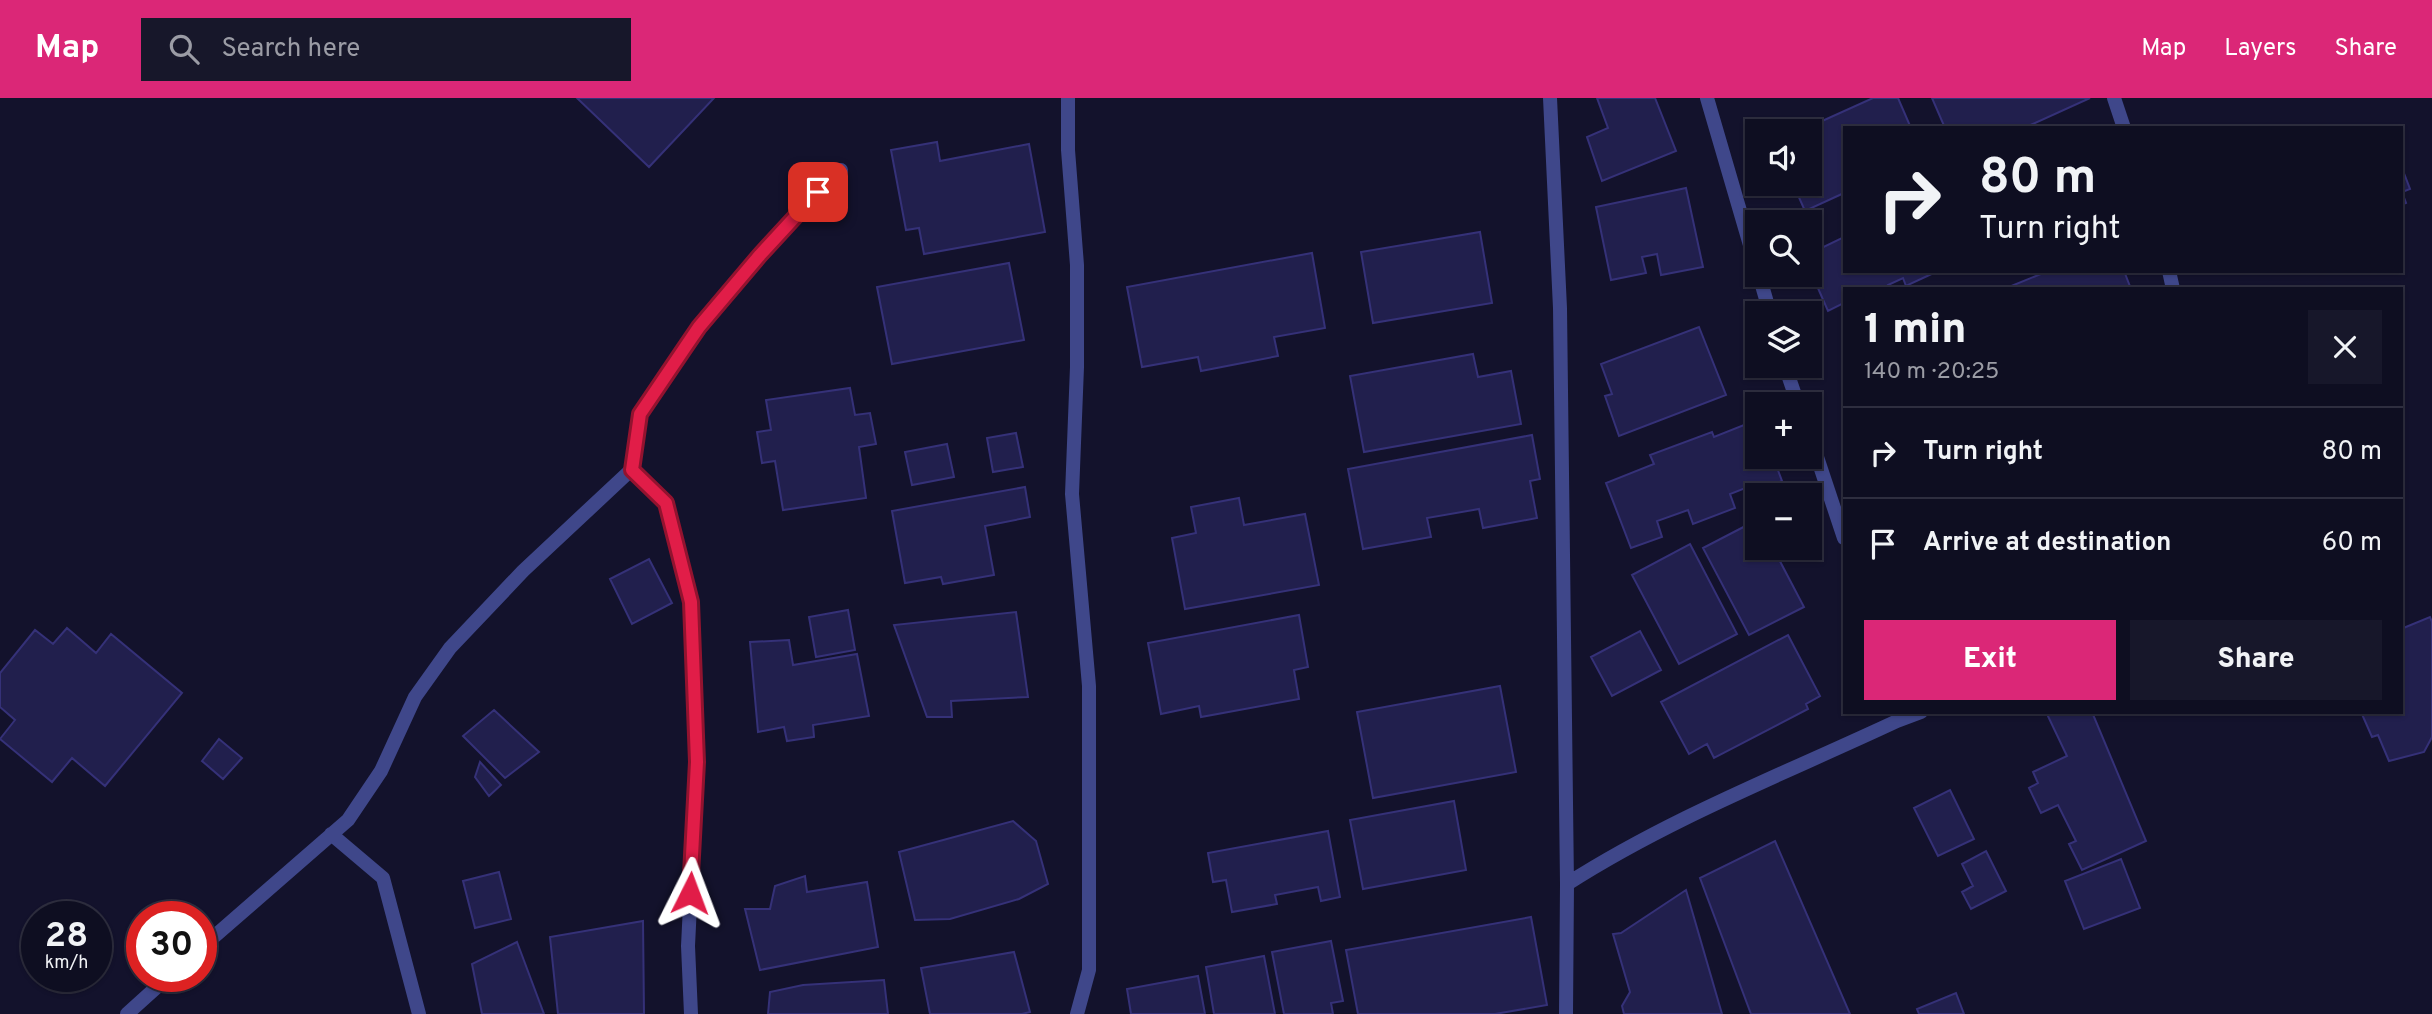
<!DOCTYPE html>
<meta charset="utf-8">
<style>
:root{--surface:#0e0e21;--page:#17172a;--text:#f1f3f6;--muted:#9b9ca5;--line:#2e2e3f;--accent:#db2777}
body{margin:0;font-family:Overpass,sans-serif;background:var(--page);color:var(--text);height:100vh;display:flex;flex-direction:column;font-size:26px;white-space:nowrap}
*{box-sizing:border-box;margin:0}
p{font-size:23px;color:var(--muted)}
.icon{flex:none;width:38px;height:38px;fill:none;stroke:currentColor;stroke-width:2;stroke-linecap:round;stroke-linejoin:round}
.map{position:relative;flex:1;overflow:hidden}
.drawer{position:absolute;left:1843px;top:189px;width:560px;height:427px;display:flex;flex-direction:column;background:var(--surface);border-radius:0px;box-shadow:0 2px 5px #0004,0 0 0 2px var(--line)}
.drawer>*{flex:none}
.hud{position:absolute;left:1843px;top:28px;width:560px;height:147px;border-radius:0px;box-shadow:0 2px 5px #0004,0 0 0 2px var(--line);background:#0e0e21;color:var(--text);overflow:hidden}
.buttons{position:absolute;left:1745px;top:21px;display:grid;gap:14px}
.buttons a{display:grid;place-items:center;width:77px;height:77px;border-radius:0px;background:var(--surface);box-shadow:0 2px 5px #0004,0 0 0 2px var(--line);font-size:35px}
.speed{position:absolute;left:21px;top:803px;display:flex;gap:14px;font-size:35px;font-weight:700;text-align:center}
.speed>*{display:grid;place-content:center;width:91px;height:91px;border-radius:50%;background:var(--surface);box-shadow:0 2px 5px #0004,0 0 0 2px var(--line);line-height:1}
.speed small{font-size:18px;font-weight:400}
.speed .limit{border:10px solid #d22;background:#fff;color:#111}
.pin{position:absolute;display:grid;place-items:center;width:60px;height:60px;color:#fff;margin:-30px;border-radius:14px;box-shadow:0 4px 10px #0006}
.me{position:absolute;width:77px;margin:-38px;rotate:3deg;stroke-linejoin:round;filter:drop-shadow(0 0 5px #0008)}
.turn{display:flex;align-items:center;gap:24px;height:147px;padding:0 21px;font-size:32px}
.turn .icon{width:91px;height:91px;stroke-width:2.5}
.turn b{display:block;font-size:49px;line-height:60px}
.round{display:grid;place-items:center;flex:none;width:74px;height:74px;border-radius:0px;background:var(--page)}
.head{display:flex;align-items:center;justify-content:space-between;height:119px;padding:0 21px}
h1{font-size:42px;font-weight:800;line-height:52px}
.button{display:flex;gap:14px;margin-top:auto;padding:14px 21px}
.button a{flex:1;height:80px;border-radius:0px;background:var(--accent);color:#fff;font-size:28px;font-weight:800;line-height:80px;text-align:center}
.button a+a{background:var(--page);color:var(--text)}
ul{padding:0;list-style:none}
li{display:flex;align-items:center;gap:21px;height:91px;padding:0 21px;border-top:2px solid var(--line)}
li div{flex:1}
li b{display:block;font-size:26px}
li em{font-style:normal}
header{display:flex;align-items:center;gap:42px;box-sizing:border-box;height:98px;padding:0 35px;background:var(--accent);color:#fff}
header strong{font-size:33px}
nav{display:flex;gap:38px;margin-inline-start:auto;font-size:24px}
.search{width:490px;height:63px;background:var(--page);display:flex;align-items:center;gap:18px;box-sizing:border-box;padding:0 24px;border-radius:0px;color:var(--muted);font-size:26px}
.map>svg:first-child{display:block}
.building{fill:#211f4d;stroke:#353178;stroke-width:2}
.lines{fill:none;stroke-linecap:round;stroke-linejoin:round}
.street{stroke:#3f478a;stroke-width:14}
.route-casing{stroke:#92132f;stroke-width:18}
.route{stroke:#e11d48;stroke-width:12}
</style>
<header>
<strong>Map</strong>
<div class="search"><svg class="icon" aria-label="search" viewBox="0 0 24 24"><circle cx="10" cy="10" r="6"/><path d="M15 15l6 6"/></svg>Search here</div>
<nav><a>Map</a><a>Layers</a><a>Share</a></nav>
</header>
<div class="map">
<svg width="2432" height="916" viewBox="0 0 2432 916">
<rect width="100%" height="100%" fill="#13122c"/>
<path class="building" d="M577,0H714L649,69Z
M1597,0H1655L1676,53L1602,83L1587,39L1608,30Z
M1873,0H1898L1911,30H1844V95L1805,113L1793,86H1810V33H1800Z
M1932,0H2090L2024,30H1945Z
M937,44L940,63L1029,46L1045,134L924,156L919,130L906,132L891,52Z
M2402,70L2410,91L2402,94L2406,105L2401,107Z
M1686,90L1703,169L1661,177L1657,156L1642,159L1646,175L1611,182L1596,109Z
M1480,134L1492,205L1373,225L1361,154Z
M1844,139V173H1938L1906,188L1903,180L1888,187L1890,191H1844V205L1828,213L1810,172L1816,168L1811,155Z
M1312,155L1325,230L1274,239L1278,258L1201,273L1198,259L1142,269L1127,189Z
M1009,165L1024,242L892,266L877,189Z
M2048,173H2124L2131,191H2004Z
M1699,229L1726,297L1619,338L1605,298L1612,296L1601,266Z
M1473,256L1478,279L1511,273L1521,326L1364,354L1350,278Z
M850,290L855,317L870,315L876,346L859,349L866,400L783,412L775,363L762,365L757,334L771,332L766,302Z
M1754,323L1757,330V359H1773L1782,383L1760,391L1758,385L1730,396L1735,410L1693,426L1688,412L1657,423L1662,439L1631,450L1606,385L1654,366L1650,357L1712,334L1714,339Z
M1016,335L1023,369L993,374L987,340Z
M1532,337L1540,381L1530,383L1537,420L1483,430L1479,411L1427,420L1431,439L1363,451L1348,371Z
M947,346L954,379L912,387L905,354Z
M1025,389L1030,419L985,428L994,477L943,486L941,479L905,485L892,413Z
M1239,400L1244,427L1305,416L1319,487L1185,511L1172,440L1196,435L1191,409Z
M1757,422V450H1773L1804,509L1749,537L1703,450Z
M1690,446L1737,536L1679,566L1632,477Z
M649,461L672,505L632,526L610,481Z
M848,512L855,552L816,559L809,519Z
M1016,514L1028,599L951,603L952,619H927L894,527Z
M1299,517L1308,569L1294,572L1299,601L1201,619L1199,608L1161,616L1148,545Z
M2430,519L2432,524V639L2424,654L2389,663L2378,637L2372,639L2361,614H2401V531Z
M67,530L96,555L111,536L182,595L105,688L72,660L52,684L0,641L15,622L0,609V575L35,532L53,546Z
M1640,533L1661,572L1612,598L1591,559Z
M1788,537L1820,598L1806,606L1808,611L1714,660L1707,646L1689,656L1661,604Z
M789,542L793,567L857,556L869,618L813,627L814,639L787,643L784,629L758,634L750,544Z
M1500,588L1516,674L1373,700L1357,614Z
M494,612L539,654L505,680L463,638Z
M2046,614H2092L2146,743L2082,772L2069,746L2076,743L2058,707L2041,715L2029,690L2038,685L2033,674L2067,658Z
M219,641L242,660L223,681L202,663Z
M480,664L501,687L489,698L475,679Z
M1950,692L1974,741L1938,758L1914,710Z
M1454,703L1466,772L1363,791L1350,722Z
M1013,723L1036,743L1048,786L1019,801L950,821L915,822L899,754Z
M1328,733L1340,799L1321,803L1318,789L1275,797L1277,806L1232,814L1226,782L1213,784L1208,755Z
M1775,743L1850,916H1751L1700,780Z
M1986,753L2006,793L1971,811L1962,794L1973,788L1962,766Z
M2121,761L2140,810L2084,831L2065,783Z
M499,774L511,821L475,830L463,783Z
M805,778L807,794L867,784L878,849L760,872L745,811H770L775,788Z
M1686,792L1722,916H1624L1622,908L1630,894L1613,836L1621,835Z
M1531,819L1547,907L1495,916H1358L1346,852Z
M643,823L644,916H558L550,839Z
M1331,843L1343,903L1331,905L1333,916H1284L1272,854Z
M517,844L544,916H482L472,866Z
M1014,854L1030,914L1022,916H930L921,870Z
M1264,858L1275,916H1214L1206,869Z
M1198,878L1205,916H1131L1127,891Z
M884,882L888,916H768L770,894L803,887Z
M1956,895L1964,916H1919L1917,911Z"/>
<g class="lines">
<path class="street" d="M1068,0V52L1077,167V269L1072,396L1089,588V872L1077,916
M1550,0L1560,210L1567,786L1566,916
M1707,0L1757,171
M2114,0L2124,30
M2169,173L2173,191
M1759,177L1770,215
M1785,268L1798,306
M1810,338L1844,440
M632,371L666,405L691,504L697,664L688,848L691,916
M331,736L383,780L419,916
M1567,786C1670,720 1786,675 1897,623L1921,614
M201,850L348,722L381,673L415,599L450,550L523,473L632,371L640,316L699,229L760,157L841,72
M127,916L169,878"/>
</g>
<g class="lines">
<defs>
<path id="route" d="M690,795L697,664L691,504L666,405L632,372L640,316L684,251L699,229L760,157L818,94"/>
</defs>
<use href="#route" class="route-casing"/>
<use href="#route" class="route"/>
</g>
</svg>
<div class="buttons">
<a><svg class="icon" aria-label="sound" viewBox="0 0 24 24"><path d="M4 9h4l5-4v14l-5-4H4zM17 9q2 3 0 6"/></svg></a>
<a><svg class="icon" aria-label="search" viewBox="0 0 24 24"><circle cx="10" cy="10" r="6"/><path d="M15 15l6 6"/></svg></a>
<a><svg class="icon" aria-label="layers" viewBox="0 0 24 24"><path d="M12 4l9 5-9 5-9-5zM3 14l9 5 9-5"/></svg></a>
<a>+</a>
<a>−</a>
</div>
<div class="speed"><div>28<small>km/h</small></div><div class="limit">30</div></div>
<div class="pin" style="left:818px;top:94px;background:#d93025"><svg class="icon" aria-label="arrive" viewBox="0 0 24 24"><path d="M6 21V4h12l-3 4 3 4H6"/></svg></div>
<svg class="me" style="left:690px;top:795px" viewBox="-20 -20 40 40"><path d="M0-17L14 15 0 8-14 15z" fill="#e11d48" stroke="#fff" stroke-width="4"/></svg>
<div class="hud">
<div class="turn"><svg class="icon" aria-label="right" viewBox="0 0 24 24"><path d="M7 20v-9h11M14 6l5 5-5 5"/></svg><div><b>80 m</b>Turn right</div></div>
</div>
<section class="drawer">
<div class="head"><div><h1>1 min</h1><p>140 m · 20:25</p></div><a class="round"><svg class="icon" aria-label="close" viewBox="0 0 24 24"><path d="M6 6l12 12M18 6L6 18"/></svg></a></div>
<ul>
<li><svg class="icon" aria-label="right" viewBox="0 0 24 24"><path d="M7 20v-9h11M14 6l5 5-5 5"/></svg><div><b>Turn right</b></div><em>80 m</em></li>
<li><svg class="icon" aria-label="arrive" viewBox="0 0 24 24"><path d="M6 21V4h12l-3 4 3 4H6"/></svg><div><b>Arrive at destination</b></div><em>60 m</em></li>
</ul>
<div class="button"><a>Exit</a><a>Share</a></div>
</section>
</div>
